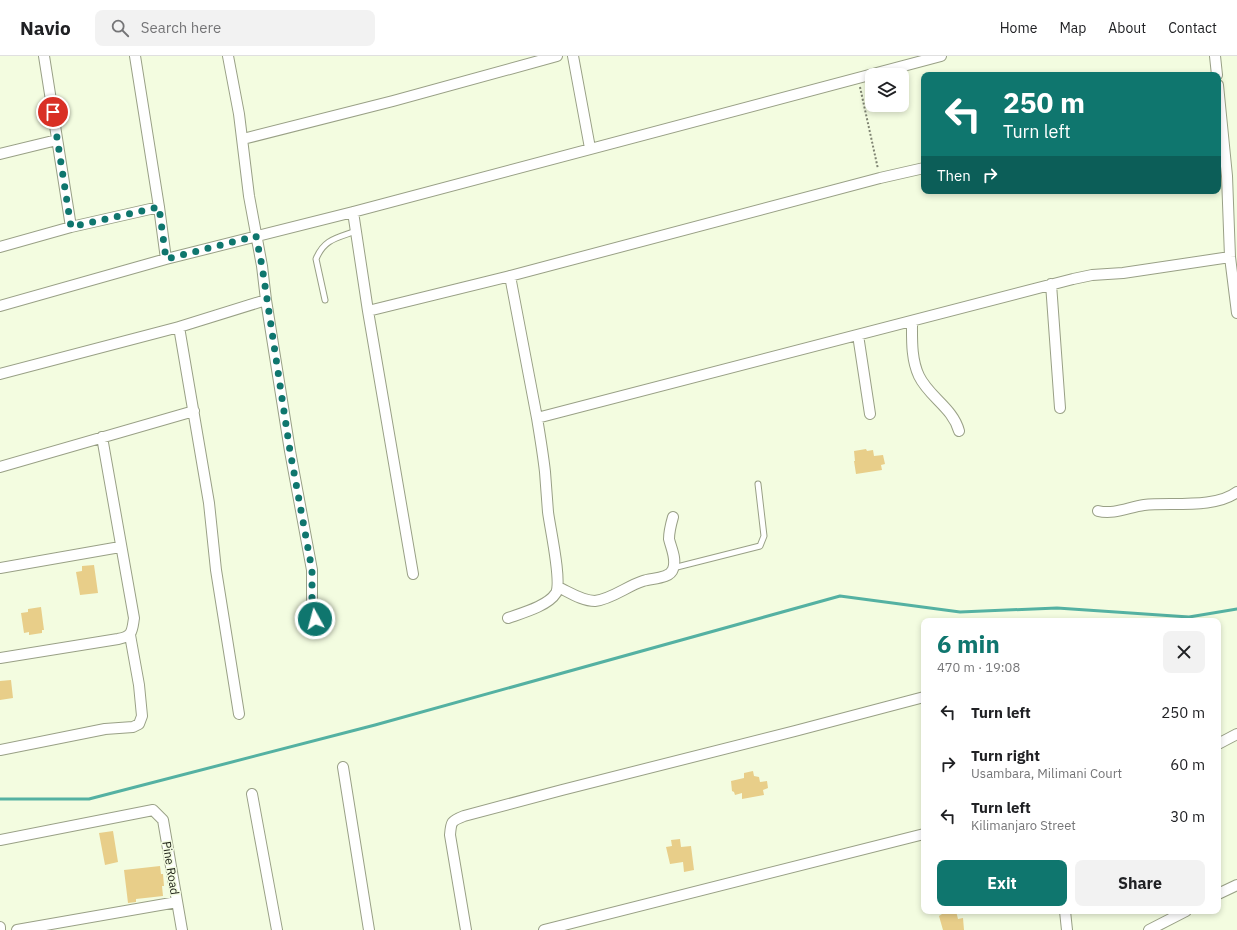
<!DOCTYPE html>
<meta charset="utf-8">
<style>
:root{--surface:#fff;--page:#f2f2f2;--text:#202124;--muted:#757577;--line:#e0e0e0;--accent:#0f766e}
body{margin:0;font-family:"IBM Plex Sans",sans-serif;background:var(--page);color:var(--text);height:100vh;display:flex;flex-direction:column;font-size:15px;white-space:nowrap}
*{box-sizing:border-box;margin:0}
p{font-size:13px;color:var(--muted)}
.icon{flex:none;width:22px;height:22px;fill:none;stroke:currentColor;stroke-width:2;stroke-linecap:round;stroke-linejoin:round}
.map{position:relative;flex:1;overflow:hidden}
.panel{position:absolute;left:921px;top:562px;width:300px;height:296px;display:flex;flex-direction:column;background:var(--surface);border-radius:8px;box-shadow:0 2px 6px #0003}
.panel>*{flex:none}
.guide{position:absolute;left:921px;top:16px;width:300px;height:122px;border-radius:8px;box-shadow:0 2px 6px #0003;background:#0f766e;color:#fff;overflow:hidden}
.tools{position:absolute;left:865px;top:12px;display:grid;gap:8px}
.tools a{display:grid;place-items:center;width:44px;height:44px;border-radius:8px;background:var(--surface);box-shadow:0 2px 6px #0003;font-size:20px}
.pin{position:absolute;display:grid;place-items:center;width:34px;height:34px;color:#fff;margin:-17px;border:2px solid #fff;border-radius:50%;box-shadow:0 1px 4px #0007}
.me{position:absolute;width:44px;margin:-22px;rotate:353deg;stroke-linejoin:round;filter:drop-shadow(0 0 3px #0008)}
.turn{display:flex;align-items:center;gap:14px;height:84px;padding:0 16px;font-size:18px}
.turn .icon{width:52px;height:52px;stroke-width:2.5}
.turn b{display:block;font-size:28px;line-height:34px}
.then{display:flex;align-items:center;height:38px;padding:0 16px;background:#0003;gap:8px;font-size:15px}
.round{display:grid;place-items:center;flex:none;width:42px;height:42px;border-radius:8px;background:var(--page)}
.overview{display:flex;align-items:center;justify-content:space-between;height:68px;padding:0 16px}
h1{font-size:24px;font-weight:700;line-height:30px;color:var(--accent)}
.cta{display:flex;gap:8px;margin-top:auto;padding:8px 16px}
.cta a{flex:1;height:46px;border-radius:8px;background:var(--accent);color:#fff;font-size:16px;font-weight:700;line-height:46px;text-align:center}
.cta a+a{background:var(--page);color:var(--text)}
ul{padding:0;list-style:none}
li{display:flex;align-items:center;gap:12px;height:52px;padding:0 16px}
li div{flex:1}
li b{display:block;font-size:15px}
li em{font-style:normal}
header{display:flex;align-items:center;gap:24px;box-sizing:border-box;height:56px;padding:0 20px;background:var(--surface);border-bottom:1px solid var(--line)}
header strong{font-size:19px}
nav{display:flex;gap:22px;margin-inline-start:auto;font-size:14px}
.search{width:280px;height:36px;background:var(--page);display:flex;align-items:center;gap:10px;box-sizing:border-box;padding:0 14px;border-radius:8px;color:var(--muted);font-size:15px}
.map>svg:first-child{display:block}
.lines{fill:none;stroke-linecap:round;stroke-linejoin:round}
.stream{stroke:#54b1a2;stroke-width:3}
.building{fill:#e8ce89}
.lane-casing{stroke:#99a086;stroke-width:7}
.street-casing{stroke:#99a086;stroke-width:12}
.path{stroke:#7f8472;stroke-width:2;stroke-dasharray:2 2;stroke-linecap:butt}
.lane{stroke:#fff;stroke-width:5}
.street{stroke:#fff;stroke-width:10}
.route{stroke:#0f766e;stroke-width:7;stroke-dasharray:0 12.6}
.labels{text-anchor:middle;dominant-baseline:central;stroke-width:3;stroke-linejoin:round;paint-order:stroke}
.street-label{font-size:12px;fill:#1f2218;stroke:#f3fce0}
</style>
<header>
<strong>Navio</strong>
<div class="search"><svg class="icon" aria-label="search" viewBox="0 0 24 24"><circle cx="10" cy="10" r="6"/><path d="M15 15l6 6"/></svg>Search here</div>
<nav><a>Home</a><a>Map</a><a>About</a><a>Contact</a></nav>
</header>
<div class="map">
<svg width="1237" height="874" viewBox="0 0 1237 874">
<rect width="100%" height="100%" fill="#f3fce0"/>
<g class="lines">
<path class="stream" d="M0,743H89L375,669L840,540L960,556L1057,552L1189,561L1237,553"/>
</g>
<path class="building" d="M866,393L867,395L873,394L874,400L883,399L885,408L881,409L882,414L856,418L854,405H855L854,395Z
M94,509L98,537L80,539L76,516L82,515V510Z
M41,551L44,574H42V577L29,579V576L24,577L21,557L28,556V553Z
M11,624L13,642L0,644V625Z
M753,715L754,720L759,721L760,726L767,725L768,732L763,734L764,739L742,743V737L735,739L734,736L732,735L731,725L744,722V717Z
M113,775L118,806L105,809L99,777Z
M680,783L681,791L691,790L694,814L684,816L683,806L670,808L666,791L672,790L671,784Z
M160,810L161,818H163L164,830H162L163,840L136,843V846L128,847L124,814Z
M956,855L958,863L963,862L964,874H943L939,860L945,856Z"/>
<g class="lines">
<defs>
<path id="lane" d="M325,244L316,203C324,183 337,182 356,175
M673,512L760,490L764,480L758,428"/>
<path id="street" d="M44,0L71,171
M135,0L159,151L166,203
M228,0L239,58L249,140L262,210L266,244L179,271L209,447L216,514L239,658
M573,0L590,92
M1215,0L1217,19
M1218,29L1227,120L1230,201L1237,257
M243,83L393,45L557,0
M0,98L57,84
M353,156L368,255L510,220L880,122L924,112
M0,191L71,171L159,151
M510,220L537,362L1073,223L1092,219L1123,217L1230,201
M1051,228L1060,352
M266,244L290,395L312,514V548L315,563
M0,250L166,203L353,156L941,0
M368,255L413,518
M912,265C912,283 911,303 919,320C929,341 953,352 959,375
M858,279L870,358
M0,318L179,271
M0,411L194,355
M1098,455C1114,459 1129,451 1144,449C1170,446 1215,453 1237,436
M0,512L120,491
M558,531C569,536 582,545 595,545C612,543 627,530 643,525C652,522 670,523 673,513C677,503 671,492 669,483C669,476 671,468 673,461
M508,562C522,557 548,550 556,537C562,525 550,472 548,456C547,442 546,429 545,416C543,398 540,380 537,362
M0,602L118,583C133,580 132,575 134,562L102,381
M1218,688L1237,678
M0,694L105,673L133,671L139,668L142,660L139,629L130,579
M343,711L369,874
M252,738L277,874
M0,784L153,754L163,764L182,874
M1218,838L1237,829
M1065,855L1067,874
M0,871V874
M17,874L177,846
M466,874L450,779C451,766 451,765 464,760L562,734L795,675L924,641
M544,874L924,778
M1149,874L1186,855"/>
</defs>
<use href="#lane" class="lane-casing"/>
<use href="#street" class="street-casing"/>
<path class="path" d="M860,31L878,113"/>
<use href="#lane" class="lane"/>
<use href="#street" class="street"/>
</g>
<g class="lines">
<path class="route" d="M53,56L71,171L159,151L166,203L256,180L262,210L290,395L312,514V548L315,563"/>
</g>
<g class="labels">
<g class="street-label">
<text transform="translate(171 812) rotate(81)">Pine Road</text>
</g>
</g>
</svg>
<div class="tools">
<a><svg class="icon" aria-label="layers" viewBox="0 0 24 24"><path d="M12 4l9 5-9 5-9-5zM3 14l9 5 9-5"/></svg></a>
</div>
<div class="pin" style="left:53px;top:56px;background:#d93025"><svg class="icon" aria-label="arrive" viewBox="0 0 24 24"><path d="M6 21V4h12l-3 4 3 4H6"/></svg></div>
<svg class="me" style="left:315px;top:563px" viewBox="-20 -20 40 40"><circle r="17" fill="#0f766e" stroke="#fff" stroke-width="3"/><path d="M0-11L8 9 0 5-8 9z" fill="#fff"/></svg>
<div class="guide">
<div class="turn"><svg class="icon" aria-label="left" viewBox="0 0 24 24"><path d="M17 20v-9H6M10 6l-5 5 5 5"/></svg><div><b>250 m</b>Turn left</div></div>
<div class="then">Then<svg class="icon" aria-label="right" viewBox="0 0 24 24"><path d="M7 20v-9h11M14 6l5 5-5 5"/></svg></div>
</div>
<section class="panel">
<div class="overview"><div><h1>6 min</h1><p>470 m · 19:08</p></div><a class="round"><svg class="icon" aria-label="close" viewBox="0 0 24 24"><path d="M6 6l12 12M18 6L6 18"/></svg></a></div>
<ul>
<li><svg class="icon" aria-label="left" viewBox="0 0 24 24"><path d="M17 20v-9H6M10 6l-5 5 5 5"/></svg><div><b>Turn left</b></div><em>250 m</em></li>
<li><svg class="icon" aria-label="right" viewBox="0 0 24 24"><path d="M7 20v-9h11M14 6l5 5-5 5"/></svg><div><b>Turn right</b><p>Usambara, Milimani Court</p></div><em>60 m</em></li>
<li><svg class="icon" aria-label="left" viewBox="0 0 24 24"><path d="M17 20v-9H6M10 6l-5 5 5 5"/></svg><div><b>Turn left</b><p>Kilimanjaro Street</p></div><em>30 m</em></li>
</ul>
<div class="cta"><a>Exit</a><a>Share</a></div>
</section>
</div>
